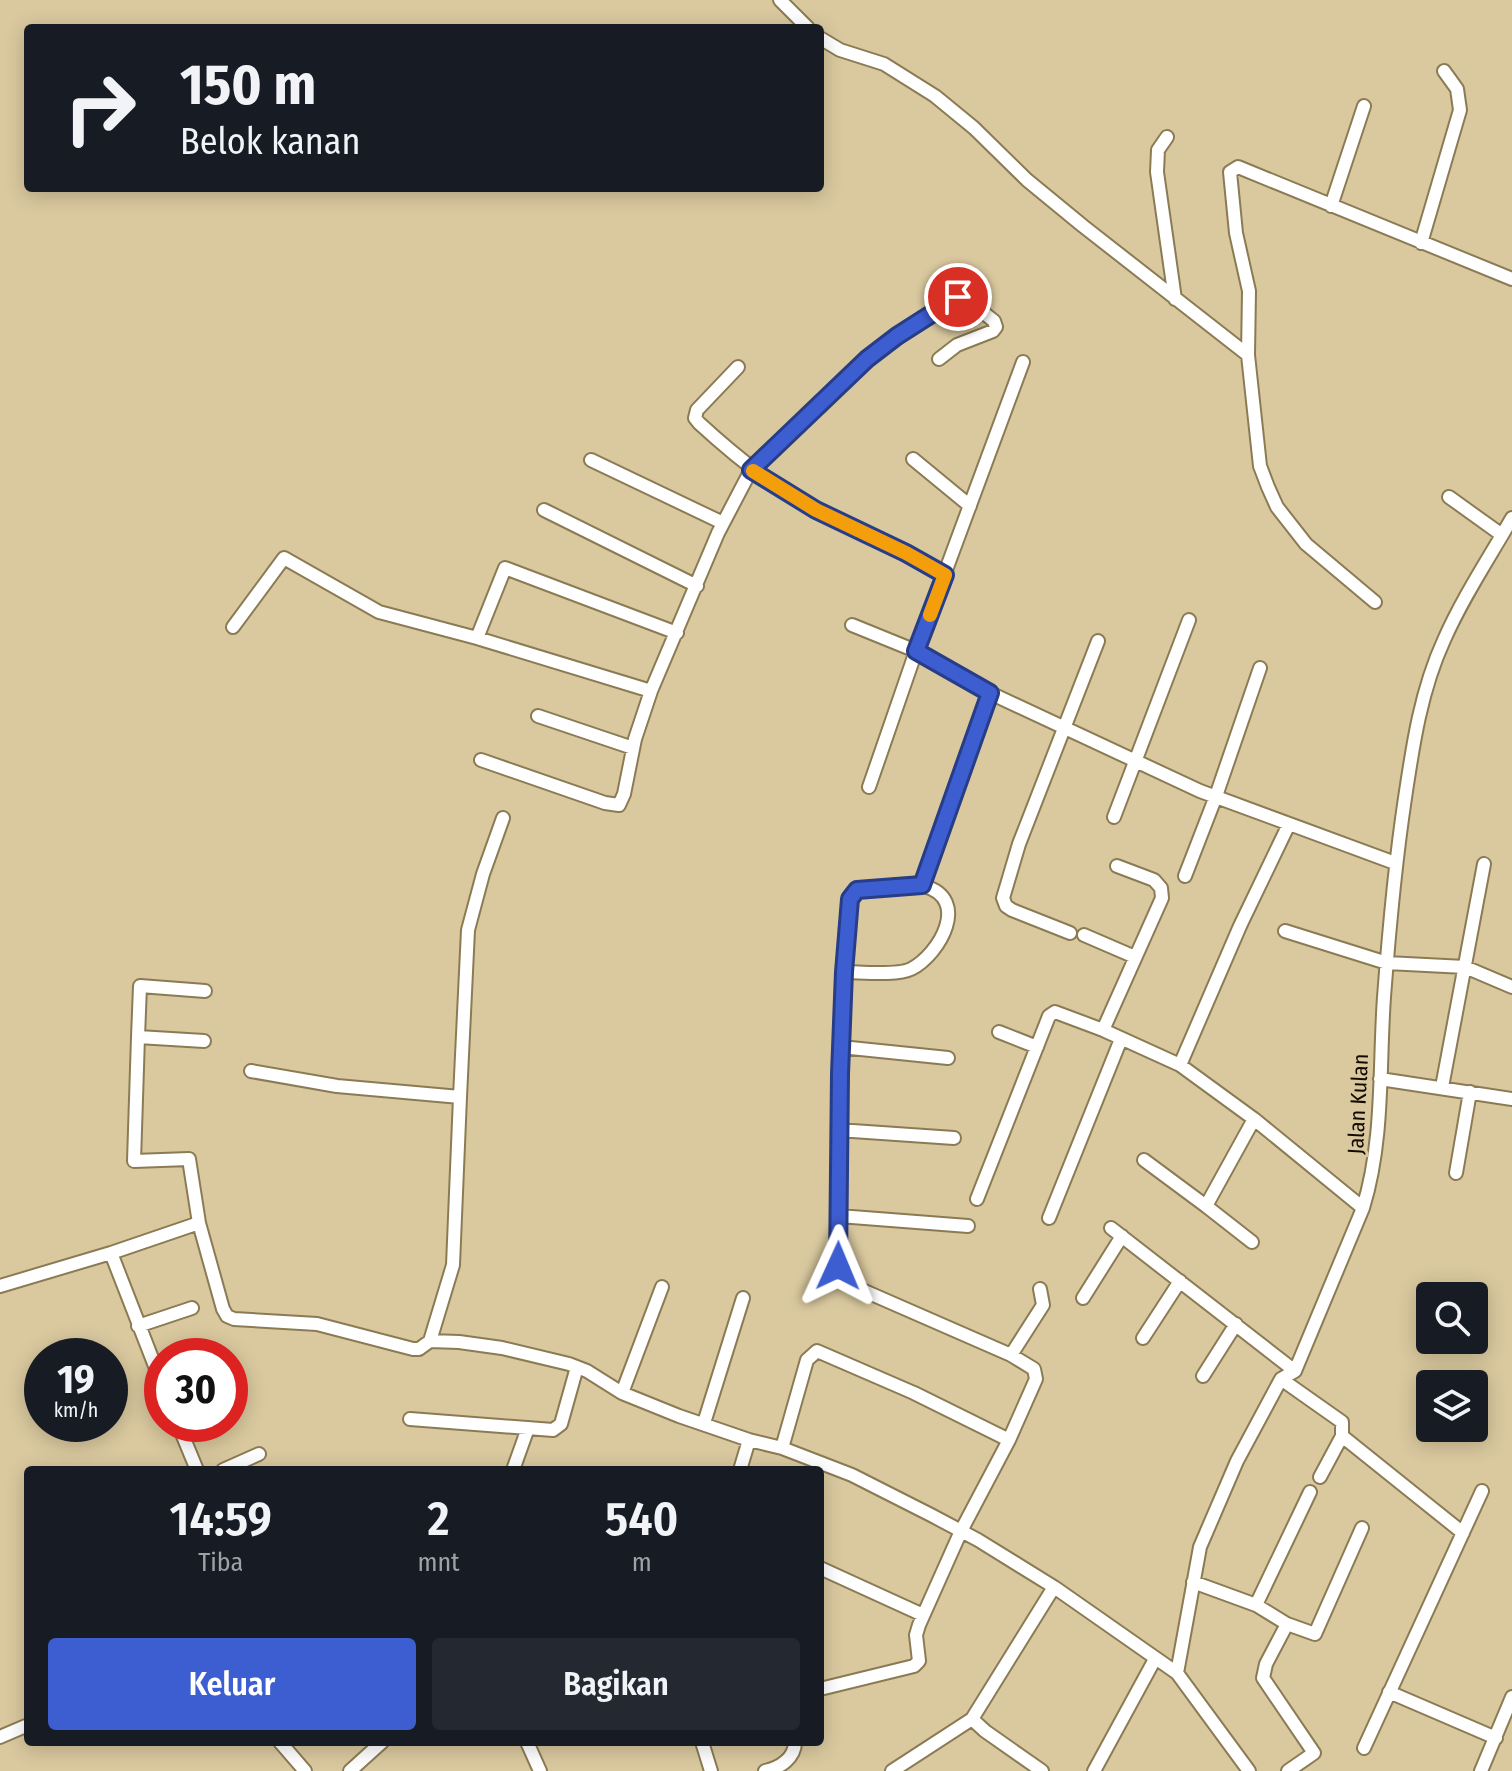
<!DOCTYPE html>
<html lang="id">
<style>
:root{--surface:#171b24;--page:#242831;--text:#f1f3f6;--muted:#9ea1a6;--accent:#3d5ed0}
body{margin:0;font-family:"Fira Sans Condensed",sans-serif;background:var(--page);color:var(--text);height:100vh;display:flex;flex-direction:column;font-size:30px;white-space:nowrap}
*{box-sizing:border-box;margin:0}
p{font-size:26px;color:var(--muted)}
.icon{flex:none;width:44px;height:44px;fill:none;stroke:currentColor;stroke-width:2;stroke-linecap:round;stroke-linejoin:round}
.map{position:relative;flex:1;overflow:hidden}
.drawer{position:absolute;left:24px;top:1466px;width:800px;height:280px;display:flex;flex-direction:column;background:var(--surface);border-radius:8px;box-shadow:0 4px 20px #0003}
.drawer>*{flex:none}
.hud{position:absolute;left:24px;top:24px;width:800px;height:168px;border-radius:8px;box-shadow:0 4px 20px #0003;background:#171b24;color:var(--text);overflow:hidden}
.controls{position:absolute;left:1416px;top:1282px;display:grid;gap:16px}
.controls a{display:grid;place-items:center;width:72px;height:72px;border-radius:8px;background:var(--surface);box-shadow:0 4px 20px #0003;font-size:40px}
.speed{position:absolute;left:24px;top:1338px;display:flex;gap:16px;font-size:40px;font-weight:700;text-align:center}
.speed>*{display:grid;place-content:center;width:104px;height:104px;border-radius:50%;background:var(--surface);box-shadow:0 4px 20px #0003;line-height:1}
.speed small{font-size:20px;font-weight:400}
.speed .limit{border:12px solid #d22;background:#fff;color:#111}
.pin{position:absolute;display:grid;place-items:center;width:68px;height:68px;color:#fff;margin:-34px;border:4px solid #fff;border-radius:50%;box-shadow:0 2px 8px #0007}
.me{position:absolute;width:88px;margin:-44px;rotate:1deg;stroke-linejoin:round;filter:drop-shadow(0 0 6px #0008)}
.turn{display:flex;align-items:center;gap:28px;height:168px;padding:0 24px;font-size:36px}
.turn .icon{width:104px;height:104px;stroke-width:2.5}
.turn b{display:block;font-size:56px;line-height:68px}
.eta{display:flex;justify-content:space-evenly;align-items:center;height:136px;text-align:center}
.eta b{font-size:48px;font-weight:600;line-height:56px}
.action{display:flex;gap:16px;margin-top:auto;padding:16px 24px}
.action a{flex:1;height:92px;border-radius:8px;background:var(--accent);color:#fff;font-size:32px;font-weight:600;line-height:92px;text-align:center}
.action a+a{background:var(--page);color:var(--text)}
.map>svg:first-child{display:block}
.lines{fill:none;stroke-linecap:round;stroke-linejoin:round}
.minor-casing{stroke:#8b7b54;stroke-width:16}
.minor{stroke:#fff;stroke-width:12}
.route-casing{stroke:#283d87;stroke-width:20}
.route{stroke:#3d5ed0;stroke-width:14}
.slow{stroke:#f59e0b;stroke-width:14}
.labels{text-anchor:middle;dominant-baseline:central;stroke-width:6;stroke-linejoin:round;paint-order:stroke}
.street-label{font-size:22px;fill:#100a00;stroke:#dac99f}
</style>
<div class="map">
<svg width="1512" height="1771" viewBox="0 0 1512 1771">
<rect width="100%" height="100%" fill="#dac99f"/>
<g class="lines">
<defs>
<path id="minor" d="M780,0L808,28
M820,38L840,50L884,64L935,96L974,128L1027,180L1083,226L1248,355
M1167,137L1158,150L1157,172L1175,299
M1331,206L1364,106
M1421,243L1460,110L1457,89L1444,71
M738,367L697,410L695,418L699,423C736,457 773,487 817,511C859,534 903,551 945,575
M913,459L970,506
M591,460L723,523
M1449,497L1502,535
M544,510L697,586
M1375,602L1306,544L1277,507L1268,487L1260,466L1248,355L1249,291L1236,233L1230,172L1238,167L1512,279
M852,625L916,651L990,693L1200,791L1395,863
M233,627L284,558L379,612L477,638L651,691
M477,638L505,568L677,633
M538,716L633,748
M481,760L605,803L619,805L624,794L635,739L651,691L718,533L751,470L867,359L954,299H966L994,321L996,327L993,331L957,345L939,359
M869,787L916,651L1023,362
M1114,817L1189,620
M1289,824L1240,926L1180,1065L1254,1119L1363,1208
M1185,876L1216,796L1260,668
M922,885L990,693
M1285,931L1387,963L1465,967L1512,987
M1070,933L1012,910L1006,906L1003,898L1019,844L1098,641
M1084,935L1135,957
M1103,1030L1162,898L1161,888L1154,880L1117,866
M999,1032L1037,1047
M138,1037L140,986L205,991
M841,1047L948,1058
M251,1071L337,1086L460,1097L453,1265L430,1341
M1380,1079L1512,1099
M1442,1087L1484,864
M460,1097L468,930L483,874L503,818
M838,1130L954,1138
M1144,1160L1206,1206
M1456,1173L1470,1092
M977,1199L1049,1016L1055,1012L1103,1030L1180,1065
M839,1216L968,1226
M1049,1218L1121,1039
M199,1223L189,1159L134,1161L138,1037L204,1041
M1111,1228L1295,1371
M1252,1242L1206,1206L1254,1119
M111,1253L162,1384
M0,1286L111,1253L199,1223L223,1309L227,1316L234,1319L317,1324L413,1349H419L430,1341L459,1342L502,1348L569,1364L587,1371L622,1393L679,1416L749,1440L782,1448L852,1475L931,1515L978,1540L1054,1587L1177,1673L1249,1771
M1083,1298L1122,1236
M138,1326L192,1308
M1143,1338L1180,1281
M1011,1355L1043,1305L1040,1289
M1203,1376L1236,1324
M1281,1379L1342,1422V1436L1320,1477
M622,1393L662,1287
M410,1419L553,1430L561,1424L577,1367
M704,1423L743,1298
M178,1424L197,1470
M1342,1436L1463,1533
M782,1448L807,1360L817,1351L914,1393L1009,1440
M223,1470L259,1454
M513,1470L528,1428
M740,1470L749,1440
M820,1568L923,1615
M1193,1582L1256,1605L1287,1624L1266,1664L1263,1678L1314,1753L1288,1771
M1256,1605L1310,1492
M1287,1624L1315,1634L1362,1528
M1177,1673L1200,1547L1237,1461L1281,1379L1295,1371L1363,1208C1384,1140 1379,1068 1384,997C1389,931 1395,864 1405,798C1413,744 1421,690 1444,640C1463,597 1489,558 1512,518
M820,1689L914,1666L919,1661L916,1635L919,1625L961,1531L1009,1440L1036,1379L1034,1369L1011,1355L853,1286L842,1275L838,1266L837,1254L844,972L850,899L857,890C874,889 908,882 924,886C971,899 940,954 911,969C897,976 860,972 844,972
M1389,1692L1496,1738
M0,1737L28,1725
M280,1742L305,1771
M527,1742L540,1771
M702,1742L711,1771
M1364,1748L1482,1491
M350,1771L382,1742
M765,1771C780,1768 795,1758 795,1742
M892,1771L972,1719
M1042,1771L985,1731L972,1719L1054,1587
M1094,1771L1155,1659
M1481,1771L1512,1697"/>
</defs>
<use href="#minor" class="minor-casing"/>
<use href="#minor" class="minor"/>
</g>
<g class="lines">
<defs>
<path id="route" d="M838,1266L840,1074L844,972L850,899L857,890L922,885L990,693L916,651L945,575L906,553L816,510L751,470L867,359L897,336L958,297"/>
</defs>
<use href="#route" class="route-casing"/>
<use href="#route" class="route"/>
<path class="slow" d="M753,471L816,510L906,553L945,575L930,615"/>
</g>
<g class="labels">
<g class="street-label">
<text transform="translate(1358 1104) rotate(-87)">Jalan Kulan</text>
</g>
</g>
</svg>
<div class="controls">
<a><svg class="icon" aria-label="search" viewBox="0 0 24 24"><circle cx="10" cy="10" r="6"/><path d="M15 15l6 6"/></svg></a>
<a><svg class="icon" aria-label="layers" viewBox="0 0 24 24"><path d="M12 4l9 5-9 5-9-5zM3 14l9 5 9-5"/></svg></a>
</div>
<div class="speed"><div>19<small>km/h</small></div><div class="limit">30</div></div>
<div class="pin" style="left:958px;top:297px;background:#d93025"><svg class="icon" aria-label="arrive" viewBox="0 0 24 24"><path d="M6 21V4h12l-3 4 3 4H6"/></svg></div>
<svg class="me" style="left:838px;top:1266px" viewBox="-20 -20 40 40"><path d="M0-17L14 15 0 8-14 15z" fill="#3d5ed0" stroke="#fff" stroke-width="4"/></svg>
<div class="hud">
<div class="turn"><svg class="icon" aria-label="right" viewBox="0 0 24 24"><path d="M7 20v-9h11M14 6l5 5-5 5"/></svg><div><b>150 m</b>Belok kanan</div></div>
</div>
<section class="drawer">
<div class="eta">
<div><b>14:59</b><p>Tiba</p></div>
<div><b>2</b><p>mnt</p></div>
<div><b>540</b><p>m</p></div>
</div>
<div class="action"><a>Keluar</a><a>Bagikan</a></div>
</section>
</div>
